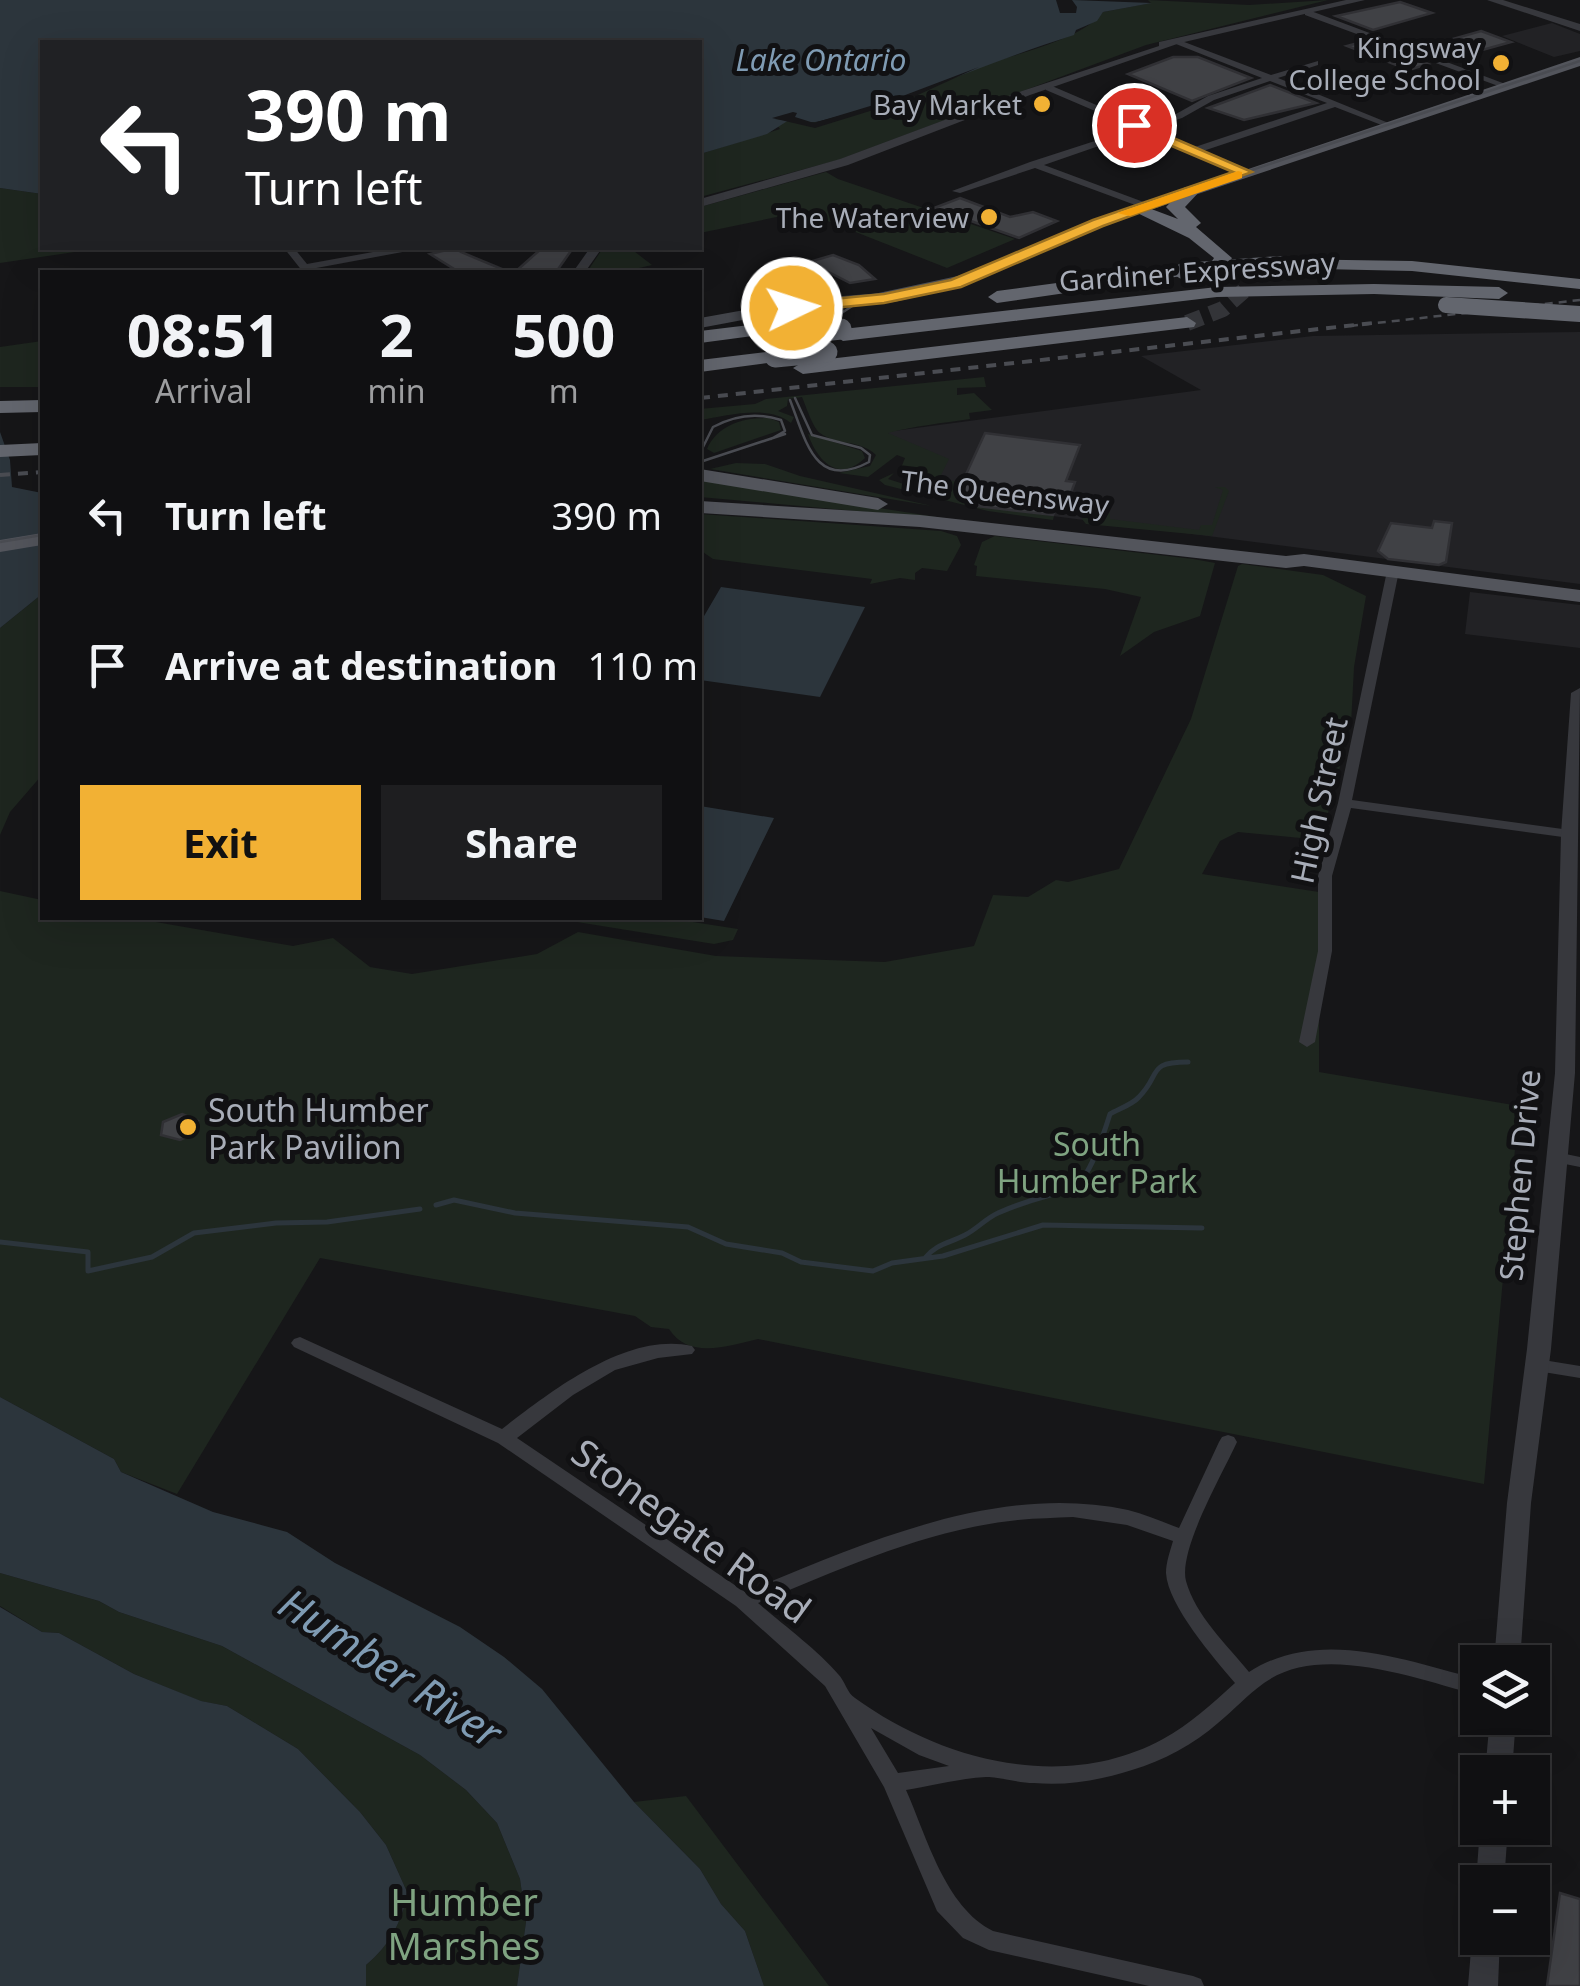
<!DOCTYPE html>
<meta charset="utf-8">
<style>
:root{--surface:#101012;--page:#1e1e20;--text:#f1f3f6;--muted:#9c9d9f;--line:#303032;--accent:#f2b134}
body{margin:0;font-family:"Noto Sans",sans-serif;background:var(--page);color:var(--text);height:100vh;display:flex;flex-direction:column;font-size:38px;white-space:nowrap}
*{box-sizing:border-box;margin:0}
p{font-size:32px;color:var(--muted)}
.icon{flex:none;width:55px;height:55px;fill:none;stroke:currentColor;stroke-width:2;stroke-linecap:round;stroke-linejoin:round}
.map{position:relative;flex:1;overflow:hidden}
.details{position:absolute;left:40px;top:270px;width:662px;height:650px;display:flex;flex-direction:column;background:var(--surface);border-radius:0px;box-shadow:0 10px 40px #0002,0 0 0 2px var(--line)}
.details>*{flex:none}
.hud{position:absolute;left:40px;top:40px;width:662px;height:210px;border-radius:0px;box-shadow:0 10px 40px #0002,0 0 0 2px var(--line);background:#202124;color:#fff;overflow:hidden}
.buttons{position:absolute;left:1460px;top:1645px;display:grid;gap:20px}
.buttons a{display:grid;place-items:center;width:90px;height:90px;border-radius:0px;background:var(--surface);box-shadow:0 10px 40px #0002,0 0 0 2px var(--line);font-size:50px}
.pin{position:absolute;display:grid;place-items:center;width:85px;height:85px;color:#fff;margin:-42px;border:5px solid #fff;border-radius:50%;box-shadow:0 2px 10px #0007}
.me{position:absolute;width:110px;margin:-55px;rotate:86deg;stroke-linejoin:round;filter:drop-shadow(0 0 8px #0008)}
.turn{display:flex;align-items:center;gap:35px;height:210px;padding:0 40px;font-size:45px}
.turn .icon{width:130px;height:130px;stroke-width:2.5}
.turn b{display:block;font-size:70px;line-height:85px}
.eta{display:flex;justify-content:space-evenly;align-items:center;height:170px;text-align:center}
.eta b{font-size:60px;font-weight:700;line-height:70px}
.cta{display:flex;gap:20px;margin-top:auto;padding:20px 40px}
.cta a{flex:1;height:115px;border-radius:0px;background:var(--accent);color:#111;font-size:40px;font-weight:700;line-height:115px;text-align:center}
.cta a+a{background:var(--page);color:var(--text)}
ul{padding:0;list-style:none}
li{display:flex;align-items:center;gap:30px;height:150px;padding:0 40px}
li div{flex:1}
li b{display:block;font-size:38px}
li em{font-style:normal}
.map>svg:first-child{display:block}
.built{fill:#222225}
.green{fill:#1e261f}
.water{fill:#2c353c}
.pier{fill:#161618}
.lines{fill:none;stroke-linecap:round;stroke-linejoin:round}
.stream{stroke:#2c353c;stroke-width:5}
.building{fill:#404145;stroke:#303034;stroke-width:2.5}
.motorway-tunnel{stroke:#333438;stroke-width:16;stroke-dasharray:16 9;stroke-linecap:butt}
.minor{fill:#37383d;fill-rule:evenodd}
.tertiary{fill:#37383d;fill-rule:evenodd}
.secondary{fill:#45474d;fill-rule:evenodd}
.primary{fill:#53555c;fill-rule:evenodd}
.motorway{fill:#63666e;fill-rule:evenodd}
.tram{stroke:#4a4c52;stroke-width:2.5}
.rail-far1{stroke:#4a4c52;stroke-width:2.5;stroke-dasharray:8 6;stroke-linecap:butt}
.rail{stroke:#4a4c52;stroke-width:4;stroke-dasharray:10 8;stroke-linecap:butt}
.motorway-bridge-far1{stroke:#63666e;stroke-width:16}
.motorway-bridge{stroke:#63666e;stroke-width:21}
.route{fill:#f2b134;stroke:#9d7322;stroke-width:2.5}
.slow{fill:#f59e0b}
.poi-dot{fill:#f2b134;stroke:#111113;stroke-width:4}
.labels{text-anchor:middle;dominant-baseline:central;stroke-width:10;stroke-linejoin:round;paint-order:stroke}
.far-poi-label{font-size:28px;fill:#a8adb8;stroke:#111113;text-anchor:end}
.far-street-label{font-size:28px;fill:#a8adb8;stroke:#111113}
.far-water-label{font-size:30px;font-style:italic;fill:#7f9bb3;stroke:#111113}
.street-label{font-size:32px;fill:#a8adb8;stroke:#111113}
.poi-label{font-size:32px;fill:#a8adb8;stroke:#111113;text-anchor:start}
.park-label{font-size:32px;fill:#7fa381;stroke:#111113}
.near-street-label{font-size:38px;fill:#a8adb8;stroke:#111113}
.near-park-label{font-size:38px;fill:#7fa381;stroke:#111113}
.near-water-label{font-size:42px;font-style:italic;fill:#7f9bb3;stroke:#111113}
</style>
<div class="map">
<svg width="1580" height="1986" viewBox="0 0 1580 1986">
<rect width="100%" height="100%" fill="#161618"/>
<path class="built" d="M1552,23L1580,34V51L1554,57L1502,36Z
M1580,332V584L968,505L957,494L962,483L939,480L942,470L886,432L1201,390L1141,356L1313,336Z
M1470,592L1580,605V648L1465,634Z"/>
<path class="green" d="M1148,0L1249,5L1328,0L1146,45L838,160L700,197V154L780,129L772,118C786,120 804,125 818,122C869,112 916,89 964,71C999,58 1081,42 1103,12L1151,3Z
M826,172L838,179L1015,239L947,268L810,214L801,218L791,214L700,233V207Z
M0,188L42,194V248H102L0,263Z
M603,248H630L652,265L622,272H587Z
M42,341V387H0V347Z
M984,377L986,387L957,388V395L974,393L992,410L969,413L970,419C943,423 914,426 888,433L949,459L939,479L962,482L957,494L968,505L1054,516L1053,520L988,511L885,485L879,480L894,473L888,479L910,486L908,489L916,491L923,485V475L901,468L905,458L897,455L868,477L839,473L870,466L876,455C860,439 837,446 820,433C813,428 807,409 802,397L788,399L787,406L778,411L794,417L791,423C767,404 728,416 700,420V409L755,404L766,399Z
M769,418L779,422L781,430L714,453L707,449C717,425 744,417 769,418Z
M808,434L862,451L865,458C838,484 817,460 808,434Z
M736,463L765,464L800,476L932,506L710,469Z
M700,480L956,520L700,497Z
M1215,487H1225L1229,491L1212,536L1086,524L1082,519L1086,503H1102L1100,511L1110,513V519L1199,530L1201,525H1212L1223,490Z
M700,514L941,531L957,536L961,545L947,571L922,568L915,573V580L900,578L870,584L872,579L713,559L700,550Z
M995,536L1193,559L1215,563L1200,616L1154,632L1120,656L1141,597L1105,589L976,576L977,566L974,565L982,542Z
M1242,564L1323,575L1366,596L1354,667L1351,724L1321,840L1238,832L1220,841L1202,874L1319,892V1072L1519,1106L1484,1484L758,1339C728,1346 689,1360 669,1329L651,1327L635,1316L320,1258L177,1494L121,1472L114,1459L0,1397V891L42,900V918H133L293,946L333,938L370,967L412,974L537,954L578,932L716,956L885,962L974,946L993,895L1028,897L1056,880L1068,882L1119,869L1191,719L1238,566Z
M42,594V775L10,812L0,835V628Z
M552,918H667L738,929L733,940L714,944Z
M0,1573L99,1601L119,1612L222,1646L420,1755L466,1790L497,1823L520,1879L526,1922L517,1986H366V1965C390,1945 400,1924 408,1894L386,1845L360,1812L298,1749L227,1706L200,1701L134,1674L59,1633L42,1632L0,1606Z
M686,1796L829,1986H764L745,1931L721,1904L700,1869L634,1802Z"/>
<path class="water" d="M0,0H1056L1060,13H1076L1077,7L1072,0L1152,3L1103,12L1097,21L1076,30L1074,35C990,61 907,101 820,121C805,125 791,117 775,120H789L767,134L700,154V42H42V194L0,188Z
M0,432L10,460L12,487L42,493V594L0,628Z
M721,587L865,607L820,697L700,680V623Z
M700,806L774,818L724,921L700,917Z
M0,1397L114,1459L121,1472L213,1512L287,1532L335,1563L460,1627L504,1657L542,1689L634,1802L700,1869L721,1904L745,1931L764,1986H517L526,1922L520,1879L497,1823L466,1790L420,1755L222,1646L119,1612L99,1601L0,1573Z
M0,1607L42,1632L59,1633L134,1674L201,1701L227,1706L298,1749L360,1812L386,1845L408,1894C400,1924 390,1945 366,1965V1986H0Z"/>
<path class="pier" d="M979,67L909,99L815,128L772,118L793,112L797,113L795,117L814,123L900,97Z"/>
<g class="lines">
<path class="stream" d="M436,1205L454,1200L515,1213L688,1227L726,1244L782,1253L801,1262L873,1271L892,1263L943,1256L1043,1225L1202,1228
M0,1242L88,1252V1271L152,1257L194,1233L276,1223L327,1222L420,1209
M925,1258C936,1244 950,1243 965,1235C977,1229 985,1219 998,1213C1077,1178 1079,1212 1110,1114C1119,1109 1133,1104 1139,1097C1162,1074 1146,1062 1188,1062"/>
</g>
<path class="building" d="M1400,2L1432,13L1373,30L1336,16Z
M1481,31L1511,42L1450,59L1421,48Z
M1365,41L1428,64L1409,70L1347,46Z
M1173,57H1198L1251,78L1192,101L1128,74Z
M1270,85L1316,103L1244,120L1208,108Z
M960,198L1010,217L1033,212L1057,221L1019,238L934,208Z
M455,248L461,252L509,272H459L430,254Z
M542,248H573L556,272H515Z
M833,255L859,265L875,279L850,283L809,262Z
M985,433L1080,445L1066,481L1075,482L1067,504L1058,503L1053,515L968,505L957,494Z
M1434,521L1452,523L1446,562L1439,565L1388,559L1378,551L1391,523L1432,528Z
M182,1114L198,1121L193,1134L180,1140L161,1135L163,1122Z
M1560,1893L1580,1899V1986H1547Z"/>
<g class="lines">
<path class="motorway-tunnel" d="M1187,323L1223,309L1248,287"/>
<path class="minor" d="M1305,11H1311L1508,85L1501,87L1305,15Z
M1179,40L1271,75L1318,61V65L1278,78L1391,124L1384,126L1335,107L1203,151L1248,170L1250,172L1245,175L1142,131L1044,165L1149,204V208L1146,209L1035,168L960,193L952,191L1030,162L1135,128L1046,90V86H1052L1143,125L1176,114L1208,96L1262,78L1176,44L1175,42ZM1270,81L1327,103L1195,147L1151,128L1182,118L1214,100Z
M284,248H294L307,264L395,248H413L408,251L311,269L313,272H303Z
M1393,567L1399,571L1352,800L1570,830L1577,834L1570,838L1351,808L1332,876V951L1315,1042L1307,1047L1299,1042L1318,951V876L1338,803L1387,571Z
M1556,1152L1580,1157V1167L1550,1161L1548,1157L1550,1153Z
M300,1337L502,1429C550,1392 627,1331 692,1346L695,1350L692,1354L658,1358L615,1370L573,1395L517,1438L745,1592C863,1544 997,1482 1128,1510C1145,1514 1162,1522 1179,1528L1219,1442L1222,1437L1228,1435L1234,1437L1237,1442C1223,1473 1178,1550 1186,1581C1195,1615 1228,1646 1249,1672C1319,1627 1404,1660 1478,1679V1695C1416,1679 1321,1642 1264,1683C1247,1695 1234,1710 1218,1723C1194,1744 1163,1761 1132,1770C1100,1780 1068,1786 1034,1783C1019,1783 1004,1778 989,1777C968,1777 929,1786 906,1790C927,1837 945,1907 993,1931L1193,1976L1201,1979L1204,1986H1149L989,1950L963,1938L937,1911L884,1787L825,1686L736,1606L498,1443L294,1347L291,1343L294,1339ZM1073,1517L1127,1525L1173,1541C1170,1552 1166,1562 1166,1573C1168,1606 1214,1658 1235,1683C1212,1704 1190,1724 1163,1739C1064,1793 942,1761 855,1698C847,1693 845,1681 838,1674C818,1650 782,1624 758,1603C841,1569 928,1529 1018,1520C1037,1518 1055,1518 1073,1517ZM871,1728L919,1755L949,1766L898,1773Z
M1537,1359L1580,1366V1378L1531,1370L1528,1365L1531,1360Z"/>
<path class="tertiary" d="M1346,0H1365L1180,43L1030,95L848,165L700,207V199L840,159L1022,91L1159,46V42Z
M1487,0H1503L1580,24V31Z
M590,248H602L585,272H573Z
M1580,688L1575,1073L1551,1349L1531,1503L1520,1662H1494L1507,1503L1527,1349L1555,1073L1561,834L1571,693Z
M1490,1718H1516L1512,1772H1485Z
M1480,1828H1508L1504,1882H1478V1886L1476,1882Z
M1478,1928V1938H1500L1498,1986H1468L1472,1938Z"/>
<path class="secondary" d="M1133,206L1145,209L961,287L894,302L790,311L700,328V318L805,299L894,292L952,280Z"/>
<path class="primary" d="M1580,57V66L1144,212L1130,209Z
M700,469L878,498L888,504L878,510L700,481Z
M700,501L920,515L1286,556L1304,554L1580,590V602L1304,566L1286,568L920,527L700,513Z
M42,533V545L0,552V540Z"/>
<path class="motorway" d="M1185,187L1200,191L1185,207L1201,223L1196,227L1232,258L1217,280L1196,287L1187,282L1205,272L1214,258L1189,238L1129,209L1138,204L1178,219L1166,207Z
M1281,259L1412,261L1580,279V289L1412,271L1275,268V260Z
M1183,266L1192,271L1189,275L997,303L988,297L997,291Z
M1374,284L1499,287L1508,293L1499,299L1374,294L1217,297L843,341L834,335L843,329L1217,287Z
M815,317L824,323L822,327L700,343V331Z
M1187,317L1196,323L1194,327L803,374L793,368L803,362Z
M775,351L785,357L782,361L700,372V360Z
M42,400V412L0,413V401Z
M42,443V455L0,457V445Z"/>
<path class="tram" d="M837,316L866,297L973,274L1110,217L1580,61
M790,400C806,441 815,491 869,462L870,455L861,448L812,435L795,398
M700,453L713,427C735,415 757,412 781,420L785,431L771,439
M700,462L785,434
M0,542L42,535"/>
<path class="rail-far1" d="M1350,326L1580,300"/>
<path class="rail" d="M700,398L1373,323
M0,475L42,472"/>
<path class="motorway-bridge-far1" d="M1183,271L1281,264
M1446,305L1580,314"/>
<path class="motorway-bridge" d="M795,334L841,329
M775,357L827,352"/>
</g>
<path class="route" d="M1134,121L1252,172L1103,226L961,287L884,303L792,312L785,308L792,303L884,294L951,280L1093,220L1233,172L1129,128V122Z"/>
<path class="slow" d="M1238,171L1242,172V178L1130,216L1117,213Z"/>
<g class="poi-dot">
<circle cx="1501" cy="63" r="10"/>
<circle cx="1042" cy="104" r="10"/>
<circle cx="989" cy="217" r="10"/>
<circle cx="188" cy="1127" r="10"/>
</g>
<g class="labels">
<g class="far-poi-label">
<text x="1481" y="47">Kingsway<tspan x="1481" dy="32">College School</tspan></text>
<text x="1022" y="104">Bay Market</text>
<text x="969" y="217">The Waterview</text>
</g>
<g class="far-street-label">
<text transform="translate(1197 271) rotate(-4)">Gardiner Expressway</text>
<text transform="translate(1005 492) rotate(7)">The Queensway</text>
</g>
<g class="far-water-label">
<text x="821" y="59">Lake Ontario</text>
</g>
<g class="street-label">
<text transform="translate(1318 800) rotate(-78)">High Street</text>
<text transform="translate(1519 1175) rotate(-85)">Stephen Drive</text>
</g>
<g class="poi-label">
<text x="208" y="1109">South Humber<tspan x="208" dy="37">Park Pavilion</tspan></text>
</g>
<g class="park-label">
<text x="1097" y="1143">South<tspan x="1097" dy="37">Humber Park</tspan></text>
</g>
<g class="near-street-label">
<text transform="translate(692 1530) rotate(36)">Stonegate Road</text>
</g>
<g class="near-park-label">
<text x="464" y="1901">Humber<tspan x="464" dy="44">Marshes</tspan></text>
</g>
<g class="near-water-label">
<text transform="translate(391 1667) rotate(33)">Humber River</text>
</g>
</g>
</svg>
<div class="buttons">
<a><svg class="icon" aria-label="layers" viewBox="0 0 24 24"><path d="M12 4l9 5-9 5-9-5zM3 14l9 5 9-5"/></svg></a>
<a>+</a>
<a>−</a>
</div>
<div class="pin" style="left:1134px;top:125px;background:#d93025"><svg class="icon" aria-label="arrive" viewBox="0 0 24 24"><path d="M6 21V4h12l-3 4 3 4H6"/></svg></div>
<svg class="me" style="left:792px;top:308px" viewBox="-20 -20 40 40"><circle r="17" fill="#f2b134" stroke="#fff" stroke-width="3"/><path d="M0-11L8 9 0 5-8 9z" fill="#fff"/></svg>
<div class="hud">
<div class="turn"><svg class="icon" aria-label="left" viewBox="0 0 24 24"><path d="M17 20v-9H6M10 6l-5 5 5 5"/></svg><div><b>390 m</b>Turn left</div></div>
</div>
<section class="details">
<div class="eta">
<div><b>08:51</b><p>Arrival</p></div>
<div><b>2</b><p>min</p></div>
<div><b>500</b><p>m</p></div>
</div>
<ul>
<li><svg class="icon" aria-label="left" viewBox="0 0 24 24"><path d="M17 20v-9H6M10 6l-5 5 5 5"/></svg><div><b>Turn left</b></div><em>390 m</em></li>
<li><svg class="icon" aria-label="arrive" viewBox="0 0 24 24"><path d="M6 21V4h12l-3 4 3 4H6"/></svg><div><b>Arrive at destination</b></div><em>110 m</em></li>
</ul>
<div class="cta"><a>Exit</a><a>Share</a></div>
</section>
</div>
